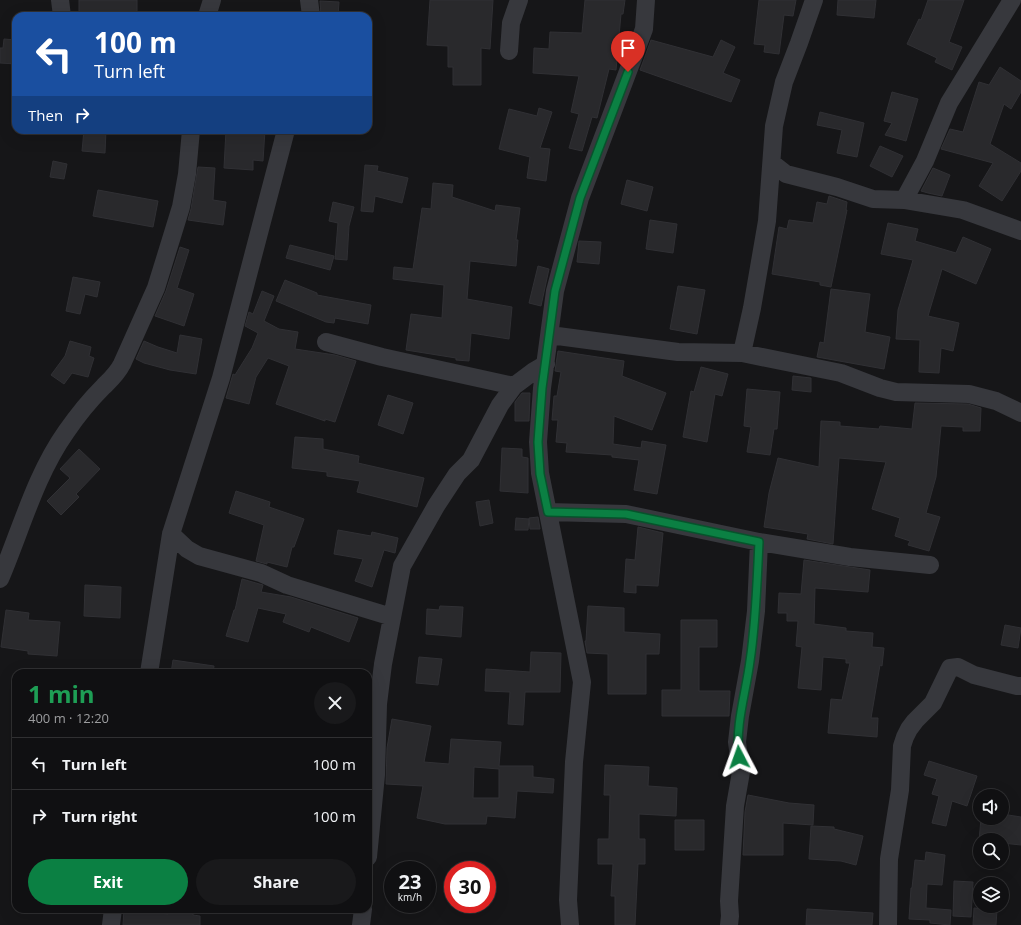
<!DOCTYPE html>
<meta charset="utf-8">
<style>
:root{--surface:#101012;--page:#19191b;--text:#f1f3f6;--muted:#9c9d9f;--line:#303032;--accent:#0b8043}
body{margin:0;font-family:"Open Sans",sans-serif;background:var(--page);color:var(--text);height:100vh;display:flex;flex-direction:column;font-size:15px;white-space:nowrap}
*{box-sizing:border-box;margin:0}
p{font-size:13px;color:var(--muted)}
.icon{flex:none;width:22px;height:22px;fill:none;stroke:currentColor;stroke-width:2;stroke-linecap:round;stroke-linejoin:round}
.map{position:relative;flex:1;overflow:hidden}
.sheet{position:absolute;left:12px;top:669px;width:360px;height:244px;display:flex;flex-direction:column;background:var(--surface);border-radius:12px;box-shadow:0 4px 16px #0002,0 0 0 1px var(--line)}
.sheet>*{flex:none}
.hud{position:absolute;left:12px;top:12px;width:360px;height:122px;border-radius:12px;box-shadow:0 4px 16px #0002,0 0 0 1px var(--line);background:#1a4fa0;color:#fff;overflow:hidden}
.fabs{position:absolute;left:973px;top:789px;display:grid;gap:8px}
.fabs a{display:grid;place-items:center;width:36px;height:36px;border-radius:50%;background:var(--surface);box-shadow:0 4px 16px #0002,0 0 0 1px var(--line);font-size:20px}
.speed{position:absolute;left:384px;top:861px;display:flex;gap:8px;font-size:20px;font-weight:700;text-align:center}
.speed>*{display:grid;place-content:center;width:52px;height:52px;border-radius:50%;background:var(--surface);box-shadow:0 4px 16px #0002,0 0 0 1px var(--line);line-height:1}
.speed small{font-size:10px;font-weight:400}
.speed .limit{border:6px solid #d22;background:#fff;color:#111}
.pin{position:absolute;display:grid;place-items:center;width:34px;height:34px;color:#fff;margin:-41px -17px;border-radius:50% 50% 50% 0;rotate:-45deg;box-shadow:0 0 4px #0007}
.pin .icon{rotate:45deg}
.me{position:absolute;width:44px;margin:-22px;rotate:356deg;stroke-linejoin:round;filter:drop-shadow(0 0 3px #0008)}
.turn{display:flex;align-items:center;gap:14px;height:84px;padding:0 16px;font-size:18px}
.turn .icon{width:52px;height:52px;stroke-width:2.5}
.turn b{display:block;font-size:28px;line-height:34px}
.then{display:flex;align-items:center;height:38px;padding:0 16px;background:#0003;gap:8px;font-size:15px}
.round{display:grid;place-items:center;flex:none;width:42px;height:42px;border-radius:21px;background:var(--page)}
.head{display:flex;align-items:center;justify-content:space-between;height:68px;padding:0 16px}
h1{font-size:24px;font-weight:700;line-height:30px;color:#1e9e55}
.cta{display:flex;gap:8px;margin-top:auto;padding:8px 16px}
.cta a{flex:1;height:46px;border-radius:24px;background:var(--accent);color:#fff;font-size:16px;font-weight:700;line-height:46px;text-align:center}
.cta a+a{background:var(--page);color:var(--text)}
ul{padding:0;list-style:none}
li{display:flex;align-items:center;gap:12px;height:52px;padding:0 16px;border-top:1px solid var(--line)}
li div{flex:1}
li b{display:block;font-size:15px}
li em{font-style:normal}
.map>svg:first-child{display:block}
.building{fill:#29292c;stroke:#303034;fill-rule:evenodd}
.lines{fill:none;stroke-linecap:round;stroke-linejoin:round}
.minor{stroke:#37383d;stroke-width:18}
.route-casing{stroke:#07532c;stroke-width:10}
.route{stroke:#0b8043;stroke-width:7}
</style>
<div class="map">
<svg width="1021" height="925" viewBox="0 0 1021 925">
<rect width="100%" height="100%" fill="#161618"/>
<path class="building" d="M79,0H137V15L79,14Z
M430,0H493L490,49L481,48V85H453V67H448V46L427,45Z
M585,0H625L623,14H621L616,70L609,69L597,118L592,117L582,151L569,148L579,114L571,112L579,76L533,73L534,48L549,49L550,32L582,33Z
M759,0H796L793,16L784,15L779,54L764,52L765,45L754,44Z
M838,0H876L874,18L837,15Z
M928,0H964L949,42L962,47L952,70L935,62L937,58L907,44L919,19L921,20Z
M320,1L339,2L338,16H321Z
M4,39L16,40V64L0,63V48H3Z
M651,40L713,57L721,40L735,47L723,73L740,80L731,102L640,70Z
M1000,67L1021,81V92L1011,109L1004,104L990,144L1021,163V171L1002,201L979,186L993,163L941,149L950,129L963,132L979,82L989,85Z
M892,92L918,99L906,141L885,135L892,123L884,121Z
M539,108L552,112L540,148L550,149L546,181L527,178L530,157L499,149L509,109L537,116Z
M820,112L864,123L857,157L837,153L842,130L817,125Z
M84,130H106L105,153L82,151Z
M226,130H265L263,161L253,160V170L224,168Z
M880,146L903,156L892,177L870,166Z
M53,161L67,164L64,179L50,177Z
M365,165L378,166L377,171L408,178L402,203L375,196L373,212L361,211Z
M198,167L215,168L213,200L226,202L223,225L188,220L191,209Z
M933,168L950,175L942,196L928,193L921,191Z
M627,180L653,187L647,211L621,204Z
M433,183L453,185L452,197L495,211L496,205L520,208L516,240H518L516,266L470,261L467,299L512,307L509,339L471,333L469,361L456,360V358L406,350L411,314L442,318L444,285L393,279L394,267L413,269L422,208L431,209Z
M98,190L158,201L153,227L93,216Z
M829,196L847,202L846,210H847L831,287L820,285V282L772,274L779,227L787,229L789,220L813,223L817,202L827,204Z
M333,202L354,207L349,226L347,260L335,259L338,223L329,221Z
M650,220L677,224L673,253L646,249Z
M888,223L918,229L915,241L956,253L963,237L991,249L976,284L942,269L928,316L959,323L953,351L941,348L939,373L919,372L920,340L896,339L898,310L913,260L881,254Z
M579,241L601,242L599,264L577,262Z
M290,245L334,256L330,270L286,258Z
M180,247L189,250L177,288L194,294L184,326L155,316L166,291Z
M538,266L549,269L541,306L529,303Z
M73,277L100,282L97,297L85,294L80,314L66,311Z
M285,280L317,293V295L371,305L368,324L335,318L334,323L326,322L276,301Z
M678,286L705,290L697,334L670,329Z
M831,289L870,294L865,332L890,337L884,369L817,357L820,342L824,343Z
M262,291L274,296L264,321L279,329L298,332L295,349L335,355L356,361L335,422L325,419V421L276,404L289,366L268,358L256,377L249,404L226,398L233,374L235,375L252,348L258,333L245,326L249,312L253,314Z
M180,335L202,339L196,374L170,370L144,363L136,359L144,341L158,347L177,353Z
M70,341L91,347L89,356L94,358L88,377L72,373L64,384L51,375L65,356Z
M558,351L624,361L622,376L666,393L652,430L614,416L613,444L641,448L642,441L666,445L657,494L634,490L639,460L612,457V455L566,452L567,443L556,442L558,420H552L554,396H557L561,372L555,371Z
M701,367L728,374L722,396L715,394L707,442L683,437L691,391L694,392Z
M793,376L811,378V392L792,390Z
M747,389L780,392L777,429H774L770,455L747,452L751,427L744,426Z
M522,393H530L529,421H515V402Z
M388,395L413,403L403,434L378,425Z
M915,403L968,404L981,408L980,431H963V427L941,426L936,477L926,513L940,517L929,551L908,545L910,541L895,536L900,518L872,509L886,462L839,458L833,544L807,539L808,534L764,527L769,493L778,458L819,467L821,421L840,422V426L879,429L880,426L912,429Z
M295,437L323,439V449L359,456L358,463L424,478L417,507L357,492L360,481L327,476V472L292,468Z
M502,448L522,449V457L528,458V493L500,491Z
M79,449L100,469L76,494L79,497L61,515L47,501L70,478L60,469Z
M236,491L270,502L269,507L304,519L294,547H292L287,567L267,562V564L256,561L264,525L229,513Z
M489,500L493,523L480,526L476,502Z
M538,517L540,529H530L529,518Z
M516,518L529,519L528,530H515Z
M638,527L663,533L658,586L636,585V593L624,592L626,559L635,560Z
M338,530L371,536L372,532L398,538L395,553L384,550L372,587L355,581L363,559L334,554Z
M804,560L870,570L868,592L815,588L814,624L846,628V631L873,633L872,647L884,648L882,666L880,665L871,718H878L877,737L828,733L831,699L842,700L850,663H846V659L823,657L821,690L798,688L802,647L796,646L798,621H787V613H778L779,593L801,594Z
M242,579L263,585L261,592L291,597L358,618L349,642L311,627L309,632L283,622L286,614L258,608L248,642L226,636L234,610H235Z
M85,585L121,587L120,618L84,616Z
M440,606L463,607L461,637L426,634L427,609L439,610Z
M588,606L624,608V632L660,634L659,654H646V694H608V654L587,653L585,641H586Z
M6,610L29,613L28,620L60,622L57,656L28,654V651L1,647Z
M681,620H717V647H699V691H730L729,716H662V690H681Z
M1005,625L1021,628L1018,648L1001,645Z
M531,652L561,653L560,692H525L523,725L508,724L510,692L485,691L486,669L530,672Z
M419,657L442,659L438,685L416,683Z
M173,660L214,666L213,673H171Z
M392,719L431,726L424,762L449,764L451,739L501,742L499,766H533V777L554,779L553,793L517,791L515,818L487,816L486,824H445L417,818L423,786L386,784L387,748ZM474,767L499,769V798H473Z
M929,761L977,776L967,806L952,801L946,826L932,823L939,796L932,794L937,779L924,775Z
M605,765L649,767L648,786L677,788L676,816L639,814V839H645V864H638L635,925H615V896H611L613,864H598V839H609L610,795H604Z
M748,795L789,803L814,805L813,825L783,823V855H743L745,812Z
M1002,814L1021,817V845L1002,843V840H980L979,841L981,818H1002Z
M675,820H704V850H675Z
M811,826L834,827V829L863,836L856,865L841,861L809,859Z
M926,852L945,855L942,885L927,884L926,908L951,910L950,925L930,923V920L909,919L911,888H912L915,860L925,861Z
M954,881L973,882L971,917L953,916Z
M974,908L997,910L996,925H973Z
M124,909H137V911L168,914L169,909H193V915L200,916V925H123Z
M807,909L873,913L872,925H806Z"/>
<g class="lines">
<path class="minor" d="M60,0L62,16
M309,0L311,16
M207,16L212,0
M509,51L511,23L519,0
M772,163L786,174L837,187L873,199L904,200L963,210L1021,231
M904,200L925,161L949,103L1012,0
M550,335L678,352L742,353L752,308L767,221L774,126L784,82L799,43L814,0
M326,342L382,357L514,386
M742,353L841,373L880,388L896,392L969,394L996,401L1021,413
M548,512L626,514L759,542L850,557L930,565
M171,534L187,549L199,556L261,573L287,585L392,617
M0,579C21,530 35,476 66,432C77,416 89,401 103,387C110,380 117,374 122,364L156,288L181,207L187,174L191,130
M149,673L171,534L221,378L286,130
M368,857L376,775L378,704L383,664L402,566L436,506L457,474L471,460L500,405L514,386L534,371L546,364
M111,925L113,909
M361,925L363,909
M570,925L568,900L574,762L582,682L540,473L538,442L542,388L555,291L580,198L644,29L646,0
M729,925L730,916L729,901L735,806L741,772L737,742L740,716L750,661L756,611L759,542
M888,925L889,859L900,790L902,746L905,737L909,729L915,721L933,703L950,668L958,667L974,675L1017,686H1021"/>
</g>
<g class="lines">
<defs>
<path id="route" d="M628,72L580,198L555,291L542,388L538,442L540,474L548,512L626,514L759,542C757,582 756,622 750,661C746,693 735,724 739,757"/>
</defs>
<use href="#route" class="route-casing"/>
<use href="#route" class="route"/>
</g>
</svg>
<div class="fabs">
<a><svg class="icon" aria-label="sound" viewBox="0 0 24 24"><path d="M4 9h4l5-4v14l-5-4H4zM17 9q2 3 0 6"/></svg></a>
<a><svg class="icon" aria-label="search" viewBox="0 0 24 24"><circle cx="10" cy="10" r="6"/><path d="M15 15l6 6"/></svg></a>
<a><svg class="icon" aria-label="layers" viewBox="0 0 24 24"><path d="M12 4l9 5-9 5-9-5zM3 14l9 5 9-5"/></svg></a>
</div>
<div class="speed"><div>23<small>km/h</small></div><div class="limit">30</div></div>
<div class="pin" style="left:628px;top:72px;background:#d93025"><svg class="icon" aria-label="arrive" viewBox="0 0 24 24"><path d="M6 21V4h12l-3 4 3 4H6"/></svg></div>
<svg class="me" style="left:739px;top:757px" viewBox="-20 -20 40 40"><path d="M0-17L14 15 0 8-14 15z" fill="#0b8043" stroke="#fff" stroke-width="4"/></svg>
<div class="hud">
<div class="turn"><svg class="icon" aria-label="left" viewBox="0 0 24 24"><path d="M17 20v-9H6M10 6l-5 5 5 5"/></svg><div><b>100 m</b>Turn left</div></div>
<div class="then">Then<svg class="icon" aria-label="right" viewBox="0 0 24 24"><path d="M7 20v-9h11M14 6l5 5-5 5"/></svg></div>
</div>
<section class="sheet">
<div class="head"><div><h1>1 min</h1><p>400 m · 12:20</p></div><a class="round"><svg class="icon" aria-label="close" viewBox="0 0 24 24"><path d="M6 6l12 12M18 6L6 18"/></svg></a></div>
<ul>
<li><svg class="icon" aria-label="left" viewBox="0 0 24 24"><path d="M17 20v-9H6M10 6l-5 5 5 5"/></svg><div><b>Turn left</b></div><em>100 m</em></li>
<li><svg class="icon" aria-label="right" viewBox="0 0 24 24"><path d="M7 20v-9h11M14 6l5 5-5 5"/></svg><div><b>Turn right</b></div><em>100 m</em></li>
</ul>
<div class="cta"><a>Exit</a><a>Share</a></div>
</section>
</div>
